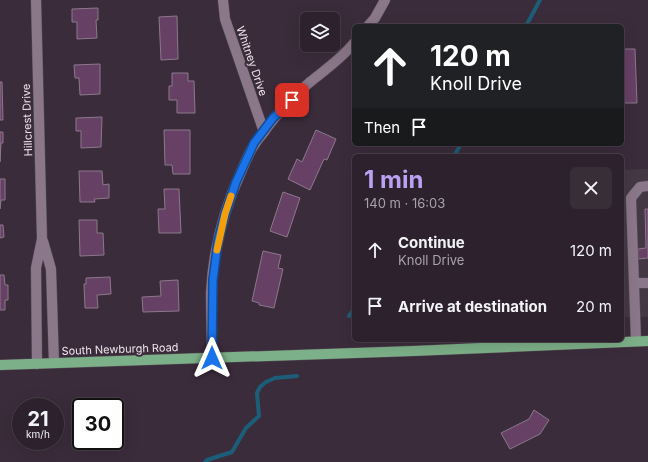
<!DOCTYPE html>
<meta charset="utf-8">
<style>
:root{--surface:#2c212c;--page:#382e38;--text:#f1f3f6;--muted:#a6a3a9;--line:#483e48;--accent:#bca0f2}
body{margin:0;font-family:Inter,sans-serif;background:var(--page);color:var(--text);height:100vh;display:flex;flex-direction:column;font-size:15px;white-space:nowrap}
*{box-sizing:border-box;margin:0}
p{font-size:13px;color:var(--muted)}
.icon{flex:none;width:22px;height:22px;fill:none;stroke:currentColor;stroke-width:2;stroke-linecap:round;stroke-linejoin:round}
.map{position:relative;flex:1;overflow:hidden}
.side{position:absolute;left:352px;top:154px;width:272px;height:188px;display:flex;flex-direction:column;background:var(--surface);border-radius:6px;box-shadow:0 4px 16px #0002,0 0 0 1px var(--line)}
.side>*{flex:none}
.guide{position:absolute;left:352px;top:24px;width:272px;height:122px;border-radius:6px;box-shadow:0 4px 16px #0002,0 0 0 1px var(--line);background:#202124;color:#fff;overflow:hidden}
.controls{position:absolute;left:300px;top:12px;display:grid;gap:8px}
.controls a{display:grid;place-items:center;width:40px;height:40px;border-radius:6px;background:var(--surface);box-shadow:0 4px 16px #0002,0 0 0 1px var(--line);font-size:20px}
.speed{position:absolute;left:12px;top:398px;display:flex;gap:8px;font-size:20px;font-weight:700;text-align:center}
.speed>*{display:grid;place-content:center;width:52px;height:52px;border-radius:50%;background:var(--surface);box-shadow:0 4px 16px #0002,0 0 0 1px var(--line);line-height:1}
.speed small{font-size:10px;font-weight:400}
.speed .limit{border:2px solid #111;border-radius:6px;background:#fff;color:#111}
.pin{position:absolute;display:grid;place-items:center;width:34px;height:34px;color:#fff;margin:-17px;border-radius:8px;box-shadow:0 2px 6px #0006}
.me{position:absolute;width:44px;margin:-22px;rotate:0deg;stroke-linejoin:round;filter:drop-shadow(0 0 3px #0008)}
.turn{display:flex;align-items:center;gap:14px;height:84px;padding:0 12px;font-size:18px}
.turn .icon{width:52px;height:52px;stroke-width:2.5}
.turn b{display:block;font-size:28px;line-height:34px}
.then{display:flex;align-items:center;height:38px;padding:0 12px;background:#0003;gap:8px;font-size:15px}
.round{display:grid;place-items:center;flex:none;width:42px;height:42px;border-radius:6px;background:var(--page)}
.summary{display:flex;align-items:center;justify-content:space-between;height:68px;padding:0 12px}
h1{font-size:24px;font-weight:700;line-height:30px;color:var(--accent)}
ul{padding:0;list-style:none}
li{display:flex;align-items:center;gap:12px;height:56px;padding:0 12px}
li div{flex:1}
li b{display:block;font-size:15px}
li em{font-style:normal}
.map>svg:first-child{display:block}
.commercial{fill:#453845}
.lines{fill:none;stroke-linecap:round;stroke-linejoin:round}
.stream{stroke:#1c5e79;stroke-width:4}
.building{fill:#674066;stroke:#8b798a}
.minor-casing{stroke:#574a56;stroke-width:11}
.major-casing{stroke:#574a56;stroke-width:11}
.minor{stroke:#8a7789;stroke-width:10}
.major{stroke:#7cb088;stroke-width:10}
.route-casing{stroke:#114b97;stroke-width:10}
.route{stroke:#1a73e8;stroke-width:7}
.slow{stroke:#f59e0b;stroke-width:7}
.labels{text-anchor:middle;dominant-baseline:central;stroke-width:4;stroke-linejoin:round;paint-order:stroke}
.street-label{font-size:11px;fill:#eee4ed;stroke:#3b2c3b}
</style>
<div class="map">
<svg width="648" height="462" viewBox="0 0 648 462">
<rect width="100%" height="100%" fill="#3b2c3b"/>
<path class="commercial" d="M648,169V317H622V170Z"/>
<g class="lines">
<path class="stream" d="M526,26L540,0
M454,156L461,144
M349,316L354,309
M205,462L207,460L232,452L246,428L259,416L257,393L260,387L266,382L275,378L297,376"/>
</g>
<path class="building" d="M98,8V20H96L97,38L77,39V22H72V9Z
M177,16L178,59L161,60L159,17Z
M622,49H635L637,103H622Z
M100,64V94L80,95L79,78H75L74,65Z
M172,73H188V81H194L195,113H177V100H169V86H172Z
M0,82H2L3,120H0Z
M102,117L101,147L81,148V131H76V118Z
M164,130H190V174H173L172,165H165Z
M316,130L336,139L327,160L324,159L310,190L288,179L297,159L302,162Z
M0,132H3V143H1L0,162Z
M79,171H102L103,185L109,184V198L94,199L95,202H80Z
M0,179H5V200H1L0,209Z
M164,189H179L181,233H159L158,209H165Z
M283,192L300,198L287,237L270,231Z
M645,209H648V258L638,259V249L646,248Z
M79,220H97V233H103L104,255L80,256Z
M0,225H3L4,237L0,238Z
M263,251L281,255L278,268L283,269L274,308L259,305V303L252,301Z
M0,275H4L5,285H8V300H5V310H0Z
M110,277L111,294L97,295L98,308H85L84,284H86V278Z
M178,280L179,311L143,312L142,297L161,296L160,281Z
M534,410L549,420L540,434L510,449L501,433L529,419Z"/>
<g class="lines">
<defs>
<path id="minor" d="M36,0L42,239L36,268L37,364
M368,26L375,18L385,0
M264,132C276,114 293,97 310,82C325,70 342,58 354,43
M43,241L51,269L54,363
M634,283H648
M636,341L631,198L640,187L648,186
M212,358C212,336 211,315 211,293C213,252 224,209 241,172C248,156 252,145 264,132L225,19L223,0"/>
<path id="major" d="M0,365L413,351L648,341"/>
</defs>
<use href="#minor" class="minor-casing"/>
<use href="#major" class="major-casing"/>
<use href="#minor" class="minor"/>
<use href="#major" class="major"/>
</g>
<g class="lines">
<defs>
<path id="route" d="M212,358L213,280L218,241L225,214L236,182L254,143L273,118L292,100"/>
</defs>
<use href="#route" class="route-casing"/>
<use href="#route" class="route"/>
<path class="slow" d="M217,250L225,214L231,196"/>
</g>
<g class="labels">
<g class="street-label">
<text transform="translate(252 61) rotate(71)">Whitney Drive</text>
<text transform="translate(27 120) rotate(-92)">Hillcrest Drive</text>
<text transform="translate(120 349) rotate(-2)">South Newburgh Road</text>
</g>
</g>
</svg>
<div class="controls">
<a><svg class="icon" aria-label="layers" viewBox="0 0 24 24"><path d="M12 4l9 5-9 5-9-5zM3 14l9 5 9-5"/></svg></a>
</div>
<div class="speed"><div>21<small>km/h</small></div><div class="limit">30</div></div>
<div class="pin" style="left:292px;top:100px;background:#d93025"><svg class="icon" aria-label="arrive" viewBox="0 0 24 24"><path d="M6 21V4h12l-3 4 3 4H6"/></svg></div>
<svg class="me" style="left:212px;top:358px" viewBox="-20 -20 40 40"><path d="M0-17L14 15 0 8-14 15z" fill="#1a73e8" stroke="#fff" stroke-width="4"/></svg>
<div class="guide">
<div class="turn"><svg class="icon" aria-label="ahead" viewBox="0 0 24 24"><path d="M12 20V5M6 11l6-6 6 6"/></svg><div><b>120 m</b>Knoll Drive</div></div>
<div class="then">Then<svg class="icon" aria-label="arrive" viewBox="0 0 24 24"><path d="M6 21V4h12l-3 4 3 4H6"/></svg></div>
</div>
<section class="side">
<div class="summary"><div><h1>1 min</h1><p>140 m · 16:03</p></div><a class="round"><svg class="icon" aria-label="close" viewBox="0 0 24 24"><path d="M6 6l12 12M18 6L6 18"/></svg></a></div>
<ul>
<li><svg class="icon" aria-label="ahead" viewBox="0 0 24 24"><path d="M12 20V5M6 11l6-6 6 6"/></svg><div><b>Continue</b><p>Knoll Drive</p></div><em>120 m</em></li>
<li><svg class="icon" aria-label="arrive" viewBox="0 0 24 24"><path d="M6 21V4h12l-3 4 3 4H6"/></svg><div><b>Arrive at destination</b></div><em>20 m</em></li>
</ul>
</section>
</div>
